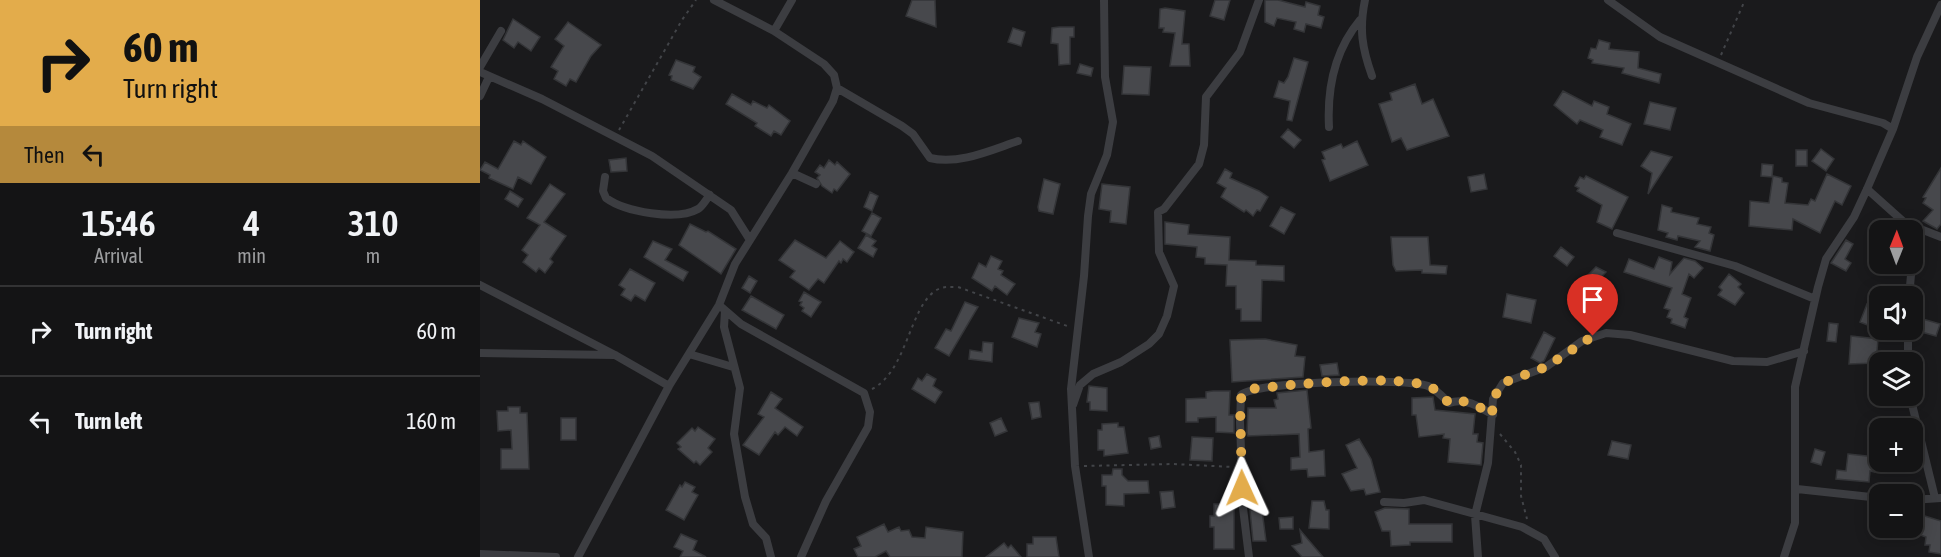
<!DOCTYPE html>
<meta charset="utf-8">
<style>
:root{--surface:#141415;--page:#212122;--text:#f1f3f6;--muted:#9d9ea0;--line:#333334}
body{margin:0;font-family:"Asap Condensed",sans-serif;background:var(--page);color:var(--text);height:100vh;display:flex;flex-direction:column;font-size:22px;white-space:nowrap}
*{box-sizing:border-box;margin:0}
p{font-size:20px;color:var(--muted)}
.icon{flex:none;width:33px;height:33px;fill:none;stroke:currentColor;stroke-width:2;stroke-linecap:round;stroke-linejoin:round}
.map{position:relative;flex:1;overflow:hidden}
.details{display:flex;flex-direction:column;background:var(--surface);width:480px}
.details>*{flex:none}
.banner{background:#e3ac4b;color:#111;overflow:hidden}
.needle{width:39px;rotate:1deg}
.controls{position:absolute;left:1389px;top:220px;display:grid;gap:12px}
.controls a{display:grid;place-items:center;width:54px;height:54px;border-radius:12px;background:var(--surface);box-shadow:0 3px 15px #0003,0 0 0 2px var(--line);font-size:30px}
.pin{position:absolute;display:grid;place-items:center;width:51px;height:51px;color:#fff;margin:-62px -26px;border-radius:50% 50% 50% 0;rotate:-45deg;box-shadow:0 0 6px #0007}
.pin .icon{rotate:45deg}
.me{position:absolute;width:66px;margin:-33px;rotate:359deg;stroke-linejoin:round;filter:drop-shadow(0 0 4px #0008)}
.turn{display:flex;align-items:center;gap:21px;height:126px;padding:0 24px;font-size:27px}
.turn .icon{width:78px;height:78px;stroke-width:2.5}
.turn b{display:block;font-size:42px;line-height:51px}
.then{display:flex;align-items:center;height:57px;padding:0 24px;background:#0003;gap:12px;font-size:22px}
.eta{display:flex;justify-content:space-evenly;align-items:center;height:102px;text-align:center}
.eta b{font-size:36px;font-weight:600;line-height:42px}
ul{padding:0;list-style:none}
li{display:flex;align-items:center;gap:18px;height:90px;padding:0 24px;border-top:2px solid var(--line)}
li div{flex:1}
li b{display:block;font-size:22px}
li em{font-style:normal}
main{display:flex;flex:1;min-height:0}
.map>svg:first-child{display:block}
.building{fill:#47484c;stroke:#343538;stroke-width:1.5}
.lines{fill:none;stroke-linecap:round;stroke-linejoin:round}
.path{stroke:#424448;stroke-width:2;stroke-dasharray:3 4.5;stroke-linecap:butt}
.street{stroke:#3c3d41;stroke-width:8}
.route{stroke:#e3ac4b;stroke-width:10;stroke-dasharray:0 18}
</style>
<main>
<section class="details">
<div class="banner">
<div class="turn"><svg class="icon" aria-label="right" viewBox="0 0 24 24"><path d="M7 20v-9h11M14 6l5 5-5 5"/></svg><div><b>60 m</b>Turn right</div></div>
<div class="then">Then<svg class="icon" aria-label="left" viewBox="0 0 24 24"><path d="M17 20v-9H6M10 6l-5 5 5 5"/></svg></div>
</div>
<div class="eta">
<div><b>15:46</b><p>Arrival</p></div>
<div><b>4</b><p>min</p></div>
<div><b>310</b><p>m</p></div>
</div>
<ul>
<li><svg class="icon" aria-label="right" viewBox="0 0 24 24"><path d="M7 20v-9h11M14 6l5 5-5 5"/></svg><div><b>Turn right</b></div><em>60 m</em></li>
<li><svg class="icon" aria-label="left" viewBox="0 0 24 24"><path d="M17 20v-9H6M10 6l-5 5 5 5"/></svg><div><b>Turn left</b></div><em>160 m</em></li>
</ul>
</section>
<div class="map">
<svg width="1461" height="557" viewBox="0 0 1461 557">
<rect width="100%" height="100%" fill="#1a1a1c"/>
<path class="building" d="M432,0H455L456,27L426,16Z
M735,0H750L744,20L730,16Z
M785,0H798L825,7L826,2L840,6L838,15L844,17L841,28L826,24L824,32L814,29L816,22L797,18L794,26L785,22Z
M685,8L705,11L702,44H709L710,66H690L695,33L683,32L684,28H679L680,9Z
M33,19L60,37L51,51L38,42L34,48L23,40Z
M88,22L121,45L111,56L96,82L90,79L86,86L74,79L78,71L71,67L84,46L75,39Z
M579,27H594V37H590V64L579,65L578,44L571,43L572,28Z
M533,28L545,32L541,46L528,42Z
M1119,40L1130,43L1129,49L1159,52L1158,68L1181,74L1179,83L1142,73L1144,68L1112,63L1113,60L1108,58L1111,48L1116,49Z
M814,58L828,62L812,121L807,120L810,101L794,97L799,81L804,83L808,77Z
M196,60L215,67L213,72L221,77L213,89L191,80L192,76L189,75Z
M600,64L613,68L611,76L597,73Z
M644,66L671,67L669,95L642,94Z
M935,84L942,104L953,99L969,136L927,150L921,138L912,142L899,104L912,100L910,93Z
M1083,91L1112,106L1114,101L1129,107L1127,114L1151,124L1142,145L1120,137L1123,130L1100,120L1097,124L1074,105Z
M252,94L271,105L273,101L287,108L289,105L310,121L301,135L294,131L291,136L275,126L277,123L246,104Z
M1170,102L1196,108L1190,130L1164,124Z
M808,129L821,140L814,148L801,137Z
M34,141L41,145L43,141L66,157L51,184L38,177L33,189L9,178L10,175L0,170L5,162L18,169Z
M877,141L888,165L850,181L842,160L845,159L842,152L861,144L863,148Z
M1341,149L1354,159L1346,171L1332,161Z
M1316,150H1327V166H1316Z
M1171,151L1192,157L1168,194L1172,173L1161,166Z
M146,158L147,171L131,172L129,160Z
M349,160L355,165L357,162L370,174L357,191L354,189L352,193L342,186L337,178L340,175L335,172L340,165L344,168Z
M1282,164L1293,165L1292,177L1281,176Z
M1461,168V224L1457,229L1443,221L1453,210L1443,203L1446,198L1443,197Z
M745,169L752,173L750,178L779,191L788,197L780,211L777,210L773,216L766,210L764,212L741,197L746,188L737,183Z
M1004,174L1007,189L991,192L988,177Z
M1347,174L1371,186L1362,205L1355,201L1340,233L1313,219L1312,230L1269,226L1270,201L1289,203L1293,176L1302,178V182L1308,183L1305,203L1328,205L1331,199L1335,201Z
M1106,176L1148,197L1132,229L1117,222L1122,205L1097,191L1099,188L1095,186L1100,177L1104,179Z
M564,179L580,184L573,214L559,211L558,207Z
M70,184L85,194L64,222L86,236L70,259L73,262L65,273L59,268L56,272L43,262L48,255L42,250L60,225L47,218Z
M622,184L650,187L646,224L630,222L631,211L619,209Z
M30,191L43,199L38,207L25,199Z
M390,192L398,196L392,211L384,207Z
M1182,205L1192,208L1191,212L1219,218L1217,224L1231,227L1229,233L1234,235L1230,251L1215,247L1220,241L1198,236L1197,240L1186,237L1188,233L1178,230Z
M801,207L815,214L804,234L790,226Z
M392,213L401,218L391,236L382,231Z
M685,222L709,225L708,234L750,237L749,260L776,261V265L804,266V281L782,280L781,321H761V309H756V286H746L747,265L725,264V258L716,257L717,247L685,244Z
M210,224L226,232L228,231L256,249L241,274L199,245Z
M386,235L396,241L392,246L397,249L393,257L378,248Z
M911,237H948L950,265L967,266L966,274L942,273V270L916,271L913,265Z
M315,240L346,258L360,241L374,252L367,262L363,259L361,263L359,261L344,283L338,279L329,290L310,277L315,271L299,260Z
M1366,240L1373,244L1365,259L1371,263L1366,271L1351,263Z
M173,241L192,249L185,260L208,272L203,281L164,257Z
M1081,247L1094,257L1087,266L1074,256Z
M511,256L522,261L518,269L523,271L521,275L535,284L527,295L515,286L512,291L492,278L499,263L506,267Z
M1179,257L1192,262L1190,274L1204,258L1215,261L1223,268L1214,278L1209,274L1202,294L1211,298L1204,317L1208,319L1205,328L1191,323L1192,319L1187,317L1190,310L1184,308L1192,288L1144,272L1149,259L1174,269Z
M1116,267L1126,272L1117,282L1109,274Z
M150,269L175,283L165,301L155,295L151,301L141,295L145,289L139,285Z
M1249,274L1261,284L1258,287L1264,293L1255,305L1238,295L1242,290L1239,287Z
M269,276L277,281L270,293L262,288Z
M324,292L341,302L331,317L322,311L324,308L320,305L322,302L319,301Z
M1027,294L1056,300L1051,323L1023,317Z
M271,296L304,315L296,329L262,310Z
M485,302L498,307L469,356L455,348L466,329L471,331Z
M1387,304L1400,310V330L1380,322Z
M1436,317L1460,324L1456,336L1434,330Z
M539,318L559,323L555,332L561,334L557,347L532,337Z
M1349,323L1358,324L1356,342L1347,341Z
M1064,332L1075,338L1064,361L1060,363L1051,358Z
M1371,336L1398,339L1396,363L1369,364Z
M785,339L817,345L815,356L825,357L823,377L752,382L750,340Z
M503,342L513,343L512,362L489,359L490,350L502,352Z
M857,363L859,375L842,376L840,365Z
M447,374L456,379L453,386L462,392L455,403L432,389L438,378L442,381Z
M609,386L627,388V411L610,410V402H607Z
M827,390L831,428L828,429L829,452L844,450L845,476L828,477L827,469L811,470V458L820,457L819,434L768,436L767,433L768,408H796L794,400L798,399L797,393Z
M733,391H750L749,415H754V433L736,432V417L718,418V422H706V399L726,398V392Z
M291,392L302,399L295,408L323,427L317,436L305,427L298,435L295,432L279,455L263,445L284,417L278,414Z
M953,397L955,410L995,414L993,434H998L997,442L1003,443L1001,465L968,462L970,439L963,438L964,434L939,437L936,415H932V398Z
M559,402L561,417L552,419L549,403Z
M28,407H40V413H47L49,469H21V449H32L31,430L18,431L17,411H28Z
M81,418H96V440H81Z
M521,418L527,431L515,436L510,423Z
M638,423V427H644L648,453L624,456V450H618V430H622V424Z
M218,427L235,439L228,448L232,452L220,465L216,461L214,463L198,449L201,447L197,443L212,428L215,431Z
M679,436L681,447L671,449L669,438Z
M712,437L733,438L732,461L710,460Z
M879,439L891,459L900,492L886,495L884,489L871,491L862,474L877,468L866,445Z
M1132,441L1151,445L1148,459L1128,455Z
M1335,449L1345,452L1341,465L1331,462Z
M1368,454L1396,457L1395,472L1390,471L1389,482L1356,479L1357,470L1366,471Z
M633,469H642V475L648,481H668L669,493L644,494V506L626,505V486H622V475H632Z
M205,482L215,487L212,492L218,495L204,520L186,510L200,485L202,487Z
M693,491L695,507L682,509L680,492Z
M832,501H844L846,510H849V529L829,528Z
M734,504H754V549H734V527H730V516H734Z
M905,508L929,509V524H972V542H930V545L911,546L910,531H902L895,512Z
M770,510H782L786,541H773Z
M1432,512L1461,521V554L1449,552L1450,545H1445L1446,537L1432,532Z
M813,517V529H800L799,518Z
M404,524L408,532L419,527L421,531L429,530L432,537L445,538L446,527L483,532L482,557H410L406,551L395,557H378L374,549L381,546L377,537Z
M820,530L843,557H822L812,546L822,543Z
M201,534L217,541L213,550L226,557H200L203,551L194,547Z
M553,537H576L579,557H547V544H553Z
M524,543L528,548L531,545L541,557H506Z"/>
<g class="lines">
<path class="path" d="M1241,55L1265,0
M139,130L202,20L216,0
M392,389C427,371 429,309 455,291C462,286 469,287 478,287L590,327
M1020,434L1035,452L1041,465V496L1047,519
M604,466L692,464L754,467"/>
<path class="street" d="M885,0C879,29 882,48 892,76
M1128,0L1180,37L1329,103L1403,123L1413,129
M294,31L312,0
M0,67L21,31
M0,72L62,99L172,156L251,210L270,240
M357,88L422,126L433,134L450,158C479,165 511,150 538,141
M0,96L9,77
M849,127C847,89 855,50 880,20
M312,173L336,184
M125,177L123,191L126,198C145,212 197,221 218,209C223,206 226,199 230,195
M1387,189L1425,223L1461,237
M1137,233L1255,266L1335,299
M1432,262L1437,230
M0,285L135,355L189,386
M1429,297L1432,264
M239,305L261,324L384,393L390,412L388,427L346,501L321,557
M245,311L244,327L260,388L254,434L265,497L273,524L286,538L291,557
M0,353L135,355
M209,354L253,367
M1428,363V330
M1430,396L1455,498
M593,405L600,385L613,374L641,362L669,344L679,334L687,316L694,286L679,252L678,212L684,209L719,164L724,145L726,97L760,52L779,0
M1317,489L1400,498
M1432,500L1461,498
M904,502L924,503L944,500L1042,527L1064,539L1075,557
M0,554L76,557
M98,557L189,386L239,305L255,264L312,173L353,101L357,88L354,75L344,64L294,31L234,0
M609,557L595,466L591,389L604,276L608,216L611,194L627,155L633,122L625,77L624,0
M769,557L763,508L760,422L761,395C776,381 926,378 948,386C957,390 963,397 969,403C985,397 1000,407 1013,415
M998,557L995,515L1008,463L1013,399L1023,383L1066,367L1102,341L1126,333L1150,335L1253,361L1287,362L1324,351
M1304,557L1315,523V387L1338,287L1346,259L1374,217L1387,189L1413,129L1437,57L1461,5"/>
</g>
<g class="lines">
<path class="route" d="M762,488L760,403L762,395L771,389C809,385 914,374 948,386C956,389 963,397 969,403C985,397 1000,407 1012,415L1013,399L1023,383L1066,367L1113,336"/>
</g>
</svg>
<div class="controls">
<a><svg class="needle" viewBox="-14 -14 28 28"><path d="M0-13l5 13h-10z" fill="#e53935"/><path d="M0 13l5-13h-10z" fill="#9d9ea0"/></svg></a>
<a><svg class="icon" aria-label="sound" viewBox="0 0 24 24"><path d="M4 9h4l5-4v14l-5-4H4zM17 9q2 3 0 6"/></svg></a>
<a><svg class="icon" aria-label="layers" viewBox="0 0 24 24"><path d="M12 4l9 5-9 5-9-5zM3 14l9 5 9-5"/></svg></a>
<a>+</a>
<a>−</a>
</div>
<div class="pin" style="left:1113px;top:336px;background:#d93025"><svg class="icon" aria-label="arrive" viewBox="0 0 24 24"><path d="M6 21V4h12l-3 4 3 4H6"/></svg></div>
<svg class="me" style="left:762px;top:488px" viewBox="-20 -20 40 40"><path d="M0-17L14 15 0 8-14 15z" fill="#e3ac4b" stroke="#fff" stroke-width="4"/></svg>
</div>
</main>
